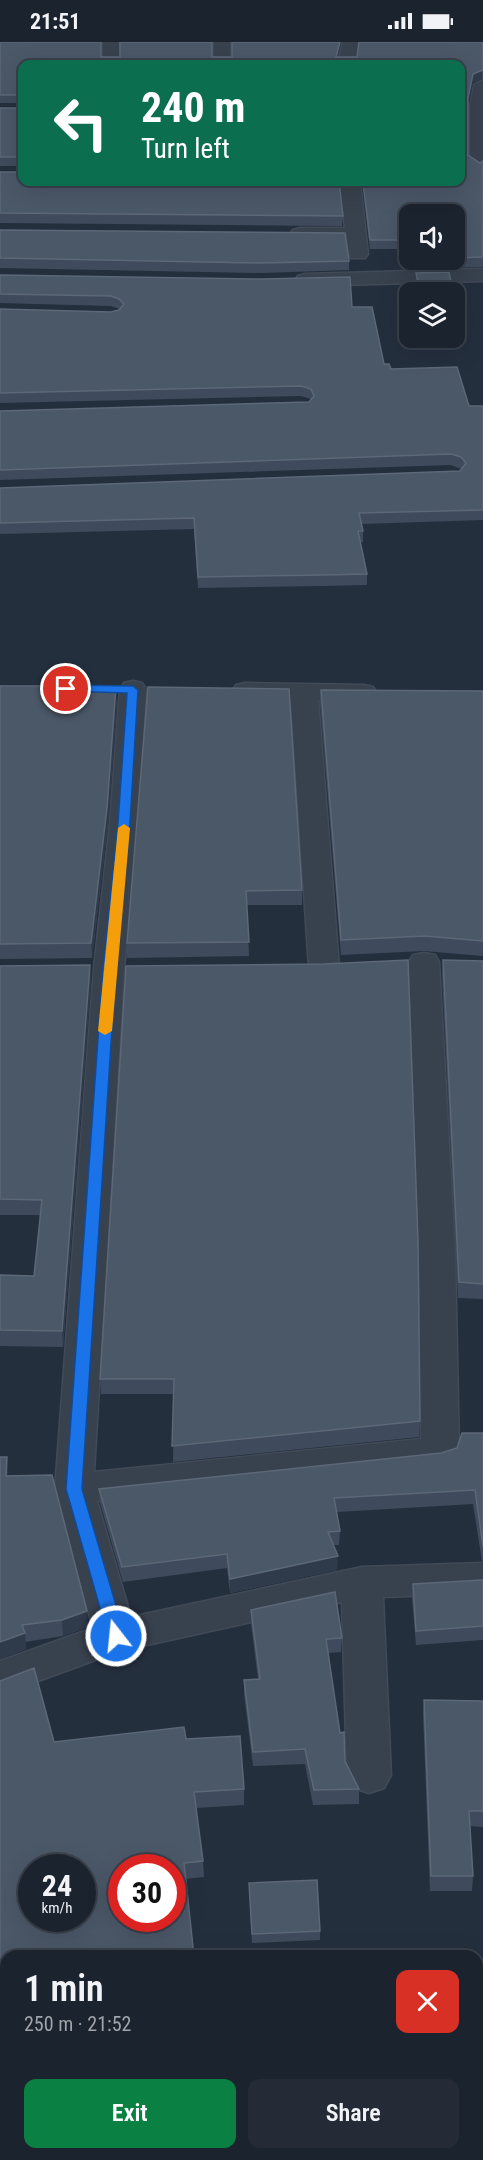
<!DOCTYPE html>
<meta charset="utf-8">
<style>
:root{--surface:#1b232e;--page:#242b36;--text:#f1f3f6;--muted:#a0a4aa;--line:#39404a;--accent:#0b8043}
body{margin:0;font-family:"Roboto Condensed",sans-serif;background:var(--page);color:var(--text);height:100vh;display:flex;flex-direction:column;font-size:22px;white-space:nowrap}
*{box-sizing:border-box;margin:0}
p{font-size:20px;color:var(--muted)}
.icon{flex:none;width:33px;height:33px;fill:none;stroke:currentColor;stroke-width:2;stroke-linecap:round;stroke-linejoin:round}
.map{position:relative;flex:1;overflow:hidden}
.drawer{position:absolute;left:0px;top:1908px;width:483px;height:210px;display:flex;flex-direction:column;background:var(--surface);border-radius:18px 18px 0 0;box-shadow:0 6px 24px #0002,0 0 0 2px var(--line)}
.drawer>*{flex:none}
.hud{position:absolute;left:18px;top:18px;width:447px;height:126px;border-radius:12px;box-shadow:0 6px 24px #0002,0 0 0 2px var(--line);background:#0b6e4f;color:#fff;overflow:hidden}
.buttons{position:absolute;left:399px;top:162px;display:grid;gap:12px}
.buttons a{display:grid;place-items:center;width:66px;height:66px;border-radius:12px;background:var(--surface);box-shadow:0 6px 24px #0002,0 0 0 2px var(--line);font-size:30px}
.speed{position:absolute;left:18px;top:1812px;display:flex;gap:12px;font-size:30px;font-weight:700;text-align:center}
.speed>*{display:grid;place-content:center;width:78px;height:78px;border-radius:50%;background:var(--surface);box-shadow:0 6px 24px #0002,0 0 0 2px var(--line);line-height:1}
.speed small{font-size:15px;font-weight:400}
.speed .limit{border:9px solid #d22;background:#fff;color:#111}
.pin{position:absolute;display:grid;place-items:center;width:51px;height:51px;color:#fff;margin:-26px;border:3px solid #fff;border-radius:50%;box-shadow:0 2px 6px #0007}
.me{position:absolute;width:66px;margin:-33px;rotate:344deg;stroke-linejoin:round;filter:drop-shadow(0 0 4px #0008)}
.turn{display:flex;align-items:center;gap:21px;height:126px;padding:0 24px;font-size:27px}
.turn .icon{width:78px;height:78px;stroke-width:2.5}
.turn b{display:block;font-size:42px;line-height:51px}
.round{display:grid;place-items:center;flex:none;width:63px;height:63px;border-radius:12px;background:var(--page)}
.overview{display:flex;align-items:center;justify-content:space-between;height:102px;padding:0 24px}
h1{font-size:36px;font-weight:600;line-height:45px}
.cta{display:flex;gap:12px;margin-top:auto;padding:12px 24px}
.cta a{flex:1;height:69px;border-radius:12px;background:var(--accent);color:#fff;font-size:24px;font-weight:600;line-height:69px;text-align:center}
.cta a+a{background:var(--page);color:var(--text)}
.status{display:flex;justify-content:space-between;align-items:center;height:42px;padding:0 30px;background:var(--surface);direction:ltr}
.status svg{height:16px;fill:currentColor}
.map>svg:first-child{display:block}
.lines{fill:none;stroke-linecap:round;stroke-linejoin:round}
.street-casing{stroke:#414a57;stroke-width:3}
.street{fill:#38414e;fill-rule:evenodd}
.wall{fill:#3f4b5c}
.shaded-wall{fill:#2f3b4b}
.building{fill:#4b5868;stroke:#5c6777;stroke-width:1.5;fill-rule:evenodd}
.route{fill:#1a73e8;stroke:#114b97;stroke-width:1.5}
.slow{fill:#f59e0b}
</style>
<div class="status"><b>21:51</b><svg viewBox="0 0 49 12"><path d="M0 12V9h3v3zM5 12V6h3v6zM10 12V3h3v9zM15 12V0h3v12zM26 1h20v11H26zM47 4h2v5h-2z"/></svg></div>
<div class="map">
<svg width="483" height="2118" viewBox="0 0 483 2118">
<rect width="100%" height="100%" fill="#242f3e"/>
<g class="lines">
<defs>
<path id="street" d="M103,0H119V22H103Z
M214,0H230V22H214Z
M343,0H359L355,22H338Z
M483,38V127L479,128L470,122V65L474,43Z
M340,140H360L368,212L365,216H351L346,198H300L293,196L290,192L293,188L300,186H345Z
M483,227V239L305,244L298,242L295,238L298,234L305,232Z
M133,639L142,641L146,647L138,781L124,926L94,1430L421,1397L419,1214L409,920L413,913L424,911L435,913L439,920L455,1214L459,1409L454,1419L440,1423L97,1459L131,1575L362,1525L483,1521V1551L383,1555L391,1733L384,1746L369,1751L354,1746L347,1733L342,1560L120,1609L0,1653V1619L93,1586L55,1447L94,926L110,781L120,647L124,641Z
M245,641L364,643L373,645L377,651L373,657L318,658L339,925L335,932L324,934L313,932L309,925L291,658L236,655L232,649L236,643Z
M6,1975V2017L0,2018V1976Z
M367,2112H415L417,2118H367Z"/>
</defs>
<use href="#street" class="street-casing"/>
<use href="#street" class="street"/>
</g>
<path class="wall" d="M0,0L101,15H232L341,0L338,15H357L483,0V37L482,36L473,41L468,63V113L480,121L483,119V225L412,227L410,218H454V172H410V214L408,207H370L362,140H359H460L22,22V61H0Z
M0,66H22V124H0Z
M0,130L343,174L342,184L0,181Z
M0,188L349,219V228L262,231L0,226Z
M449,230L453,250H417L416,243V231Z
M0,233L352,265L384,322L391,327L469,364H483V478L361,482L363,489V500H360L367,532V543L322,544L198,546L194,487L0,492V446L460,429L461,427L451,423L0,438V369L309,360L311,357L301,354L0,361V267L111,270L120,267L111,264L0,261Z
M0,644L117,658L108,781L92,916L0,917Z
M148,645L302,848V863H247L249,914L127,916V901Z
M321,648L483,649V914L424,909L341,913L320,661Z
M443,918L483,919V1257L458,1256L442,932Z
M90,923L91,938L63,1305L0,1304V1233L34,1234L40,1173H0V924Z
M126,924L420,1379L419,1395L173,1420L174,1352H101L100,1337Z
M483,1391V1520L482,1519L473,1462L337,1470L340,1489L339,1503H333L337,1528L230,1551L227,1526L123,1540L100,1461L99,1447L441,1411L457,1406Z
M8,1434L88,1585L63,1594L25,1600L26,1607L0,1617Z
M483,1538V1598L416,1603L412,1556L413,1542Z
M251,1568L342,1596L341,1610L328,1611L340,1691L345,1719L359,1747V1762L313,1763L305,1722L253,1724L244,1652V1638L258,1637L251,1582Z
M0,1639L54,1700L186,1697L244,1747V1763L196,1766L203,1819L204,1835L185,1837L6,1914V1962L0,1963Z
M424,1658L483,1659V1785L470,1784L473,1834L472,1849H430L423,1673Z
M249,1841L320,1889V1898L252,1901Z
M477,1945H483V2072H477Z"/>
<path class="shaded-wall" d="M340,0H341L336,22V15Z
M482,27V36L473,41L468,65V56L473,32Z
M116,644L117,658L108,781L92,916L91,901Z
M90,923L91,938L63,1305L62,1289Z
M7,1415L8,1431L7,1450L6,1434Z
M338,1514L337,1528L230,1551V1537Z
M87,1569L88,1585L63,1594L62,1578Z
M25,1591L26,1607L0,1617V1600Z"/>
<path class="building" d="M0,0H101V15H120V0H212V15H232V0H340L336,15H357L359,0H483V28L473,32L468,56V113L480,121L483,119V215L454,216V172H410V202L408,198H370L363,140H460V22H22V53H0Z
M0,66H22V115H0Z
M0,130H22V140H339L343,174L0,171Z
M0,188L345,191L349,219L262,221L0,216Z
M449,230L453,250H420L416,231Z
M0,233L262,237L350,235L352,265H372L384,322H389L391,327L457,325L469,364H483V468L359,471L363,489H358L367,532L323,533L198,535L194,476L0,481V446L460,429L466,421L461,415L451,412L0,428V369L309,360L314,354L311,347L301,344L0,351V267L111,270L119,268L124,262L119,257L111,254L0,252Z
M0,644H116L107,766L91,901L0,902Z
M148,645L289,647L302,848L246,849L249,900L127,901Z
M321,648L483,649V899L425,894L341,898Z
M408,918L418,1199L420,1379L172,1404L174,1337H100L126,924L324,922Z
M443,918L483,919V1242L459,1240Z
M90,923L62,1289L0,1288V1233L34,1234L42,1158L0,1157V924Z
M462,1391H483V1505L475,1448L334,1456L340,1489L328,1490L338,1514L230,1537L227,1512L122,1525L99,1447L441,1411L457,1406Z
M0,1415H7L6,1434L52,1433L87,1569L62,1578L22,1583L25,1591L0,1600Z
M483,1538V1584L416,1589L413,1542Z
M335,1550L342,1596L326,1597L340,1691L344,1690L345,1719L359,1747L314,1748L305,1707L253,1710L244,1638L260,1637L251,1568Z
M34,1626L54,1700L184,1685L186,1697L240,1694L244,1747L194,1750L203,1819L184,1821L194,1914H6V1946L0,1947V1639ZM32,1826H82V1876H32ZM122,1826H172V1876H122Z
M424,1658L483,1659V1769H469L473,1834H431Z
M317,1838L320,1889L252,1892L249,1841Z
M477,1945H483V2056H477Z
M0,2069H6V2112H90V2118H0Z
M292,2112H368V2118H292Z"/>
<path class="route" d="M66,643L133,644L138,648L130,781L116,926L82,1447L125,1594L122,1598H110L108,1594L66,1447L103,926L118,781L127,651L62,649V644Z"/>
<path class="slow" d="M124,782L130,786L112,989L105,993L98,989L118,786Z"/>
</svg>
<div class="buttons">
<a><svg class="icon" aria-label="sound" viewBox="0 0 24 24"><path d="M4 9h4l5-4v14l-5-4H4zM17 9q2 3 0 6"/></svg></a>
<a><svg class="icon" aria-label="layers" viewBox="0 0 24 24"><path d="M12 4l9 5-9 5-9-5zM3 14l9 5 9-5"/></svg></a>
</div>
<div class="speed"><div>24<small>km/h</small></div><div class="limit">30</div></div>
<div class="pin" style="left:66px;top:647px;background:#d93025"><svg class="icon" aria-label="arrive" viewBox="0 0 24 24"><path d="M6 21V4h12l-3 4 3 4H6"/></svg></div>
<svg class="me" style="left:116px;top:1594px" viewBox="-20 -20 40 40"><circle r="17" fill="#1a73e8" stroke="#fff" stroke-width="3"/><path d="M0-11L8 9 0 5-8 9z" fill="#fff"/></svg>
<div class="hud">
<div class="turn"><svg class="icon" aria-label="left" viewBox="0 0 24 24"><path d="M17 20v-9H6M10 6l-5 5 5 5"/></svg><div><b>240 m</b>Turn left</div></div>
</div>
<section class="drawer">
<div class="overview"><div><h1>1 min</h1><p>250 m · 21:52</p></div><a class="round" style="background:#d93025;color:#fff"><svg class="icon" aria-label="close" viewBox="0 0 24 24"><path d="M6 6l12 12M18 6L6 18"/></svg></a></div>
<div class="cta"><a>Exit</a><a>Share</a></div>
</section>
</div>
